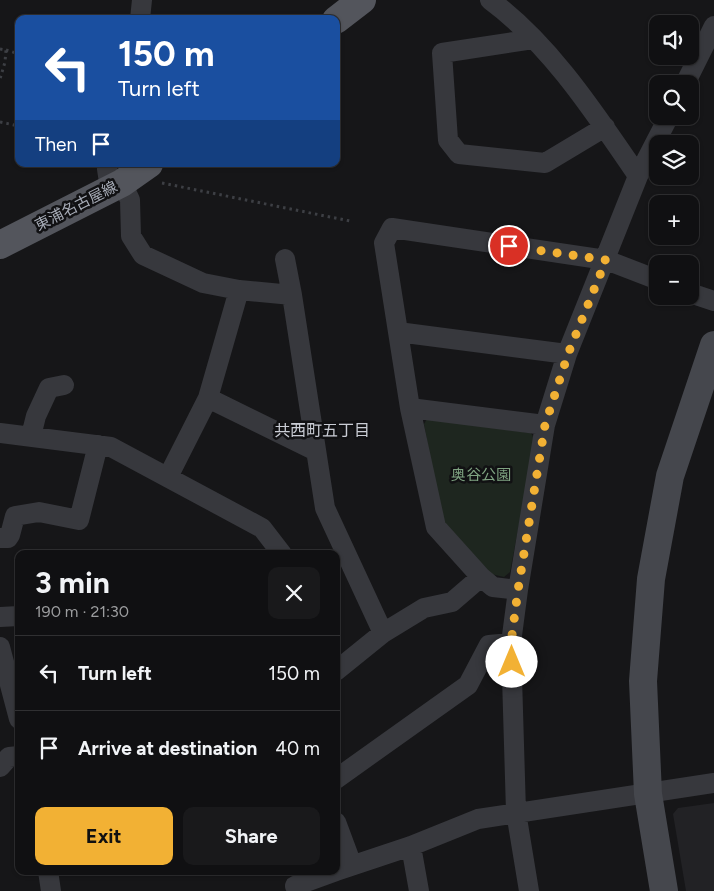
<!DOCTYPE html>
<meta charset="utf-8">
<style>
:root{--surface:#101012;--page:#19191b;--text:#f1f3f6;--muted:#9c9d9f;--line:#303032;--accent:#f2b134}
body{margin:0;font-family:Figtree,"Noto Sans JP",sans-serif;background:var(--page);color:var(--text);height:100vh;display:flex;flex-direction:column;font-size:19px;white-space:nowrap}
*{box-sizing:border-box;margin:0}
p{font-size:16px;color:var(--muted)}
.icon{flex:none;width:28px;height:28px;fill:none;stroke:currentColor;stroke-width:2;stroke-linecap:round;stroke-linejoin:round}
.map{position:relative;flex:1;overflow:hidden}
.details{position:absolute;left:15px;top:550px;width:325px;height:325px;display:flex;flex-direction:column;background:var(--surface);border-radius:10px;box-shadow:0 1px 4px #0004,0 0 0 1px var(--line)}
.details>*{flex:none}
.top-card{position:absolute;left:15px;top:15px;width:325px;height:152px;border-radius:10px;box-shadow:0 1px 4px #0004,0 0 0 1px var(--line);background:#1a4fa0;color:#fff;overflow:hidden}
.buttons{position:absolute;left:649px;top:15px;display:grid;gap:10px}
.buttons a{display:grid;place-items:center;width:50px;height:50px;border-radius:10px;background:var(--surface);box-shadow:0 1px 4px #0004,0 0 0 1px var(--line);font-size:25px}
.pin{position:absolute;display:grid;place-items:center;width:42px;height:42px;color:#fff;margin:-21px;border:2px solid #fff;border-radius:50%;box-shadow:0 1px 5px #0007}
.me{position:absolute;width:55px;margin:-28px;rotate:0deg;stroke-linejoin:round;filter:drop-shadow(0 0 4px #0008)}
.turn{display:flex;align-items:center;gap:18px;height:105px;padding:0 20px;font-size:22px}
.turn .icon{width:65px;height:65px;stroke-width:2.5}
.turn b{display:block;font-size:35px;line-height:42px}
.then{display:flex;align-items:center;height:48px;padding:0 20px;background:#0003;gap:10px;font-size:19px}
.round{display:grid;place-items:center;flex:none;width:52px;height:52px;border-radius:10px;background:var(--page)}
.summary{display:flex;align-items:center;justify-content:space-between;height:85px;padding:0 20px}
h1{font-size:30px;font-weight:700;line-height:38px}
.action{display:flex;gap:10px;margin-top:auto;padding:10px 20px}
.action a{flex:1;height:58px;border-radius:10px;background:var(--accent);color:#111;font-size:20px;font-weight:700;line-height:58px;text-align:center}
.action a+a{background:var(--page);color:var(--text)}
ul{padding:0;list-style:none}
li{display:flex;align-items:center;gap:15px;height:75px;padding:0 20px;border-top:1px solid var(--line)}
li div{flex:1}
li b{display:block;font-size:19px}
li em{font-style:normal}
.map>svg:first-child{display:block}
.built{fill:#222225}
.green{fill:#1e261f}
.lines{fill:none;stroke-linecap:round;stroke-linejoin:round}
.path{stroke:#3d3f44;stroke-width:3;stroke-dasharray:2.5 4;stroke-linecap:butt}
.street{stroke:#37383d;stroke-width:20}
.secondary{stroke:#45474d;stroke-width:28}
.primary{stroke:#53555c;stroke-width:28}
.route{stroke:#f2b134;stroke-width:9;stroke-dasharray:0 16.2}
.labels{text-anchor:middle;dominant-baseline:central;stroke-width:5;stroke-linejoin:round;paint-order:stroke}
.street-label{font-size:15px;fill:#a8adb8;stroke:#111113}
.park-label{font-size:15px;fill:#7fa381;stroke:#111113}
.neighbourhood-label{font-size:16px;fill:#c9ccd4;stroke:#111113}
</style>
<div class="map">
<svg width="714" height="891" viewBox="0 0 714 891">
<rect width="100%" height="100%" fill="#161618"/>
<path class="built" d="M714,803V891H686L673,814L678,808Z"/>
<path class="green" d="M427,419L531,433L535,440L510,572L504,577L491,574L442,521L424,424Z"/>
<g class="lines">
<path class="path" d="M0,49L6,50L5,62L0,79
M6,50L19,54
M0,122L19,126
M162,183L350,221"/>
<path class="street" d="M490,0C551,45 596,115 638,176
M140,19L142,0
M533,39L442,53L448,140L459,154L545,163L605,127
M685,84L714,26
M108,164L107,169L110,189
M122,183L130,200L131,236L143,255L203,283L239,290L292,295L325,508L383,633
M285,259L292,295
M239,290L208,398L316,451
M690,293L714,301
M398,332L567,354
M410,408L545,425
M0,433L111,447L262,528L282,554
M31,436L36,416L49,388L64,385
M168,477L208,398
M0,538H8L10,535L15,516L39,512L79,520L98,445
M518,590L493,587L481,577L436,527L410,408L384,243L392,228L606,260L658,280
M0,617L19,616
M0,647L19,719
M336,671L383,633L424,608L452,602L481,577
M0,767L9,757L19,756
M336,779L468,685L489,645L511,643
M336,822L352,865
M411,846L419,891
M48,871L51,891
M336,871L411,846L478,819L714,783
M295,886L336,871
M529,891L516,812L511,643L518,590L545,425L567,354L638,176L669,116"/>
<path class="secondary" d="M664,891L648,794L643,681L651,579L670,476L714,345"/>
<path class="primary" d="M336,20L362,0
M0,245L122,183L149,164"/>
</g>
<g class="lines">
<path class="route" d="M509,246L606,260L568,354L545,425L518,590L511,643L512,662"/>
</g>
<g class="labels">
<g class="street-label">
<text transform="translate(76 206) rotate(-27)">東浦名古屋線</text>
</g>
<g class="park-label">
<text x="481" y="475">奥谷公園</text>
</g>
<g class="neighbourhood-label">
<text x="322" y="430">共西町五丁目</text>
</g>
</g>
</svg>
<div class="buttons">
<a><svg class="icon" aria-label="sound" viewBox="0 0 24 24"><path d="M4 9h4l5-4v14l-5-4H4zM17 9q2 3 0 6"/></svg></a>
<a><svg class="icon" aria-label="search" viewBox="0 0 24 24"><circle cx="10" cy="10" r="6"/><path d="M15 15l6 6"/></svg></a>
<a><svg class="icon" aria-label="layers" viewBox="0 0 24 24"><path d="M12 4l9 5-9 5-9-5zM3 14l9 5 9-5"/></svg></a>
<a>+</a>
<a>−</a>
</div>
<div class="pin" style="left:509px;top:246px;background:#d93025"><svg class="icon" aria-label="arrive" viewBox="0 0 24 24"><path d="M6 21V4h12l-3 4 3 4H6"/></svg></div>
<svg class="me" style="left:512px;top:662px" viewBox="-20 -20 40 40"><circle r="19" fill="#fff"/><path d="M0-13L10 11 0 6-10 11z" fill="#f2b134"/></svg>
<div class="top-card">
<div class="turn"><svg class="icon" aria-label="left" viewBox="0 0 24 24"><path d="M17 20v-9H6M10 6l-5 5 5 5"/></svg><div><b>150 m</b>Turn left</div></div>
<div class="then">Then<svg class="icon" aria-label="arrive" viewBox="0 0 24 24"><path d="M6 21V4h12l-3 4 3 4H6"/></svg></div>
</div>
<section class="details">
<div class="summary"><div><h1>3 min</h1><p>190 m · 21:30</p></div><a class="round"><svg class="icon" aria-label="close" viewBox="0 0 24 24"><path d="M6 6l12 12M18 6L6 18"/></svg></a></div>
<ul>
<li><svg class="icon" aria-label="left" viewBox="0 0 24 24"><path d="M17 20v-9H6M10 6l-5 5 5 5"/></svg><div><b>Turn left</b></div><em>150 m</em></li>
<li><svg class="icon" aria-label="arrive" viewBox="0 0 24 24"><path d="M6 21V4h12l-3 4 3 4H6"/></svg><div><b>Arrive at destination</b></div><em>40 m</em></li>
</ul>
<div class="action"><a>Exit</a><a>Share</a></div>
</section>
</div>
